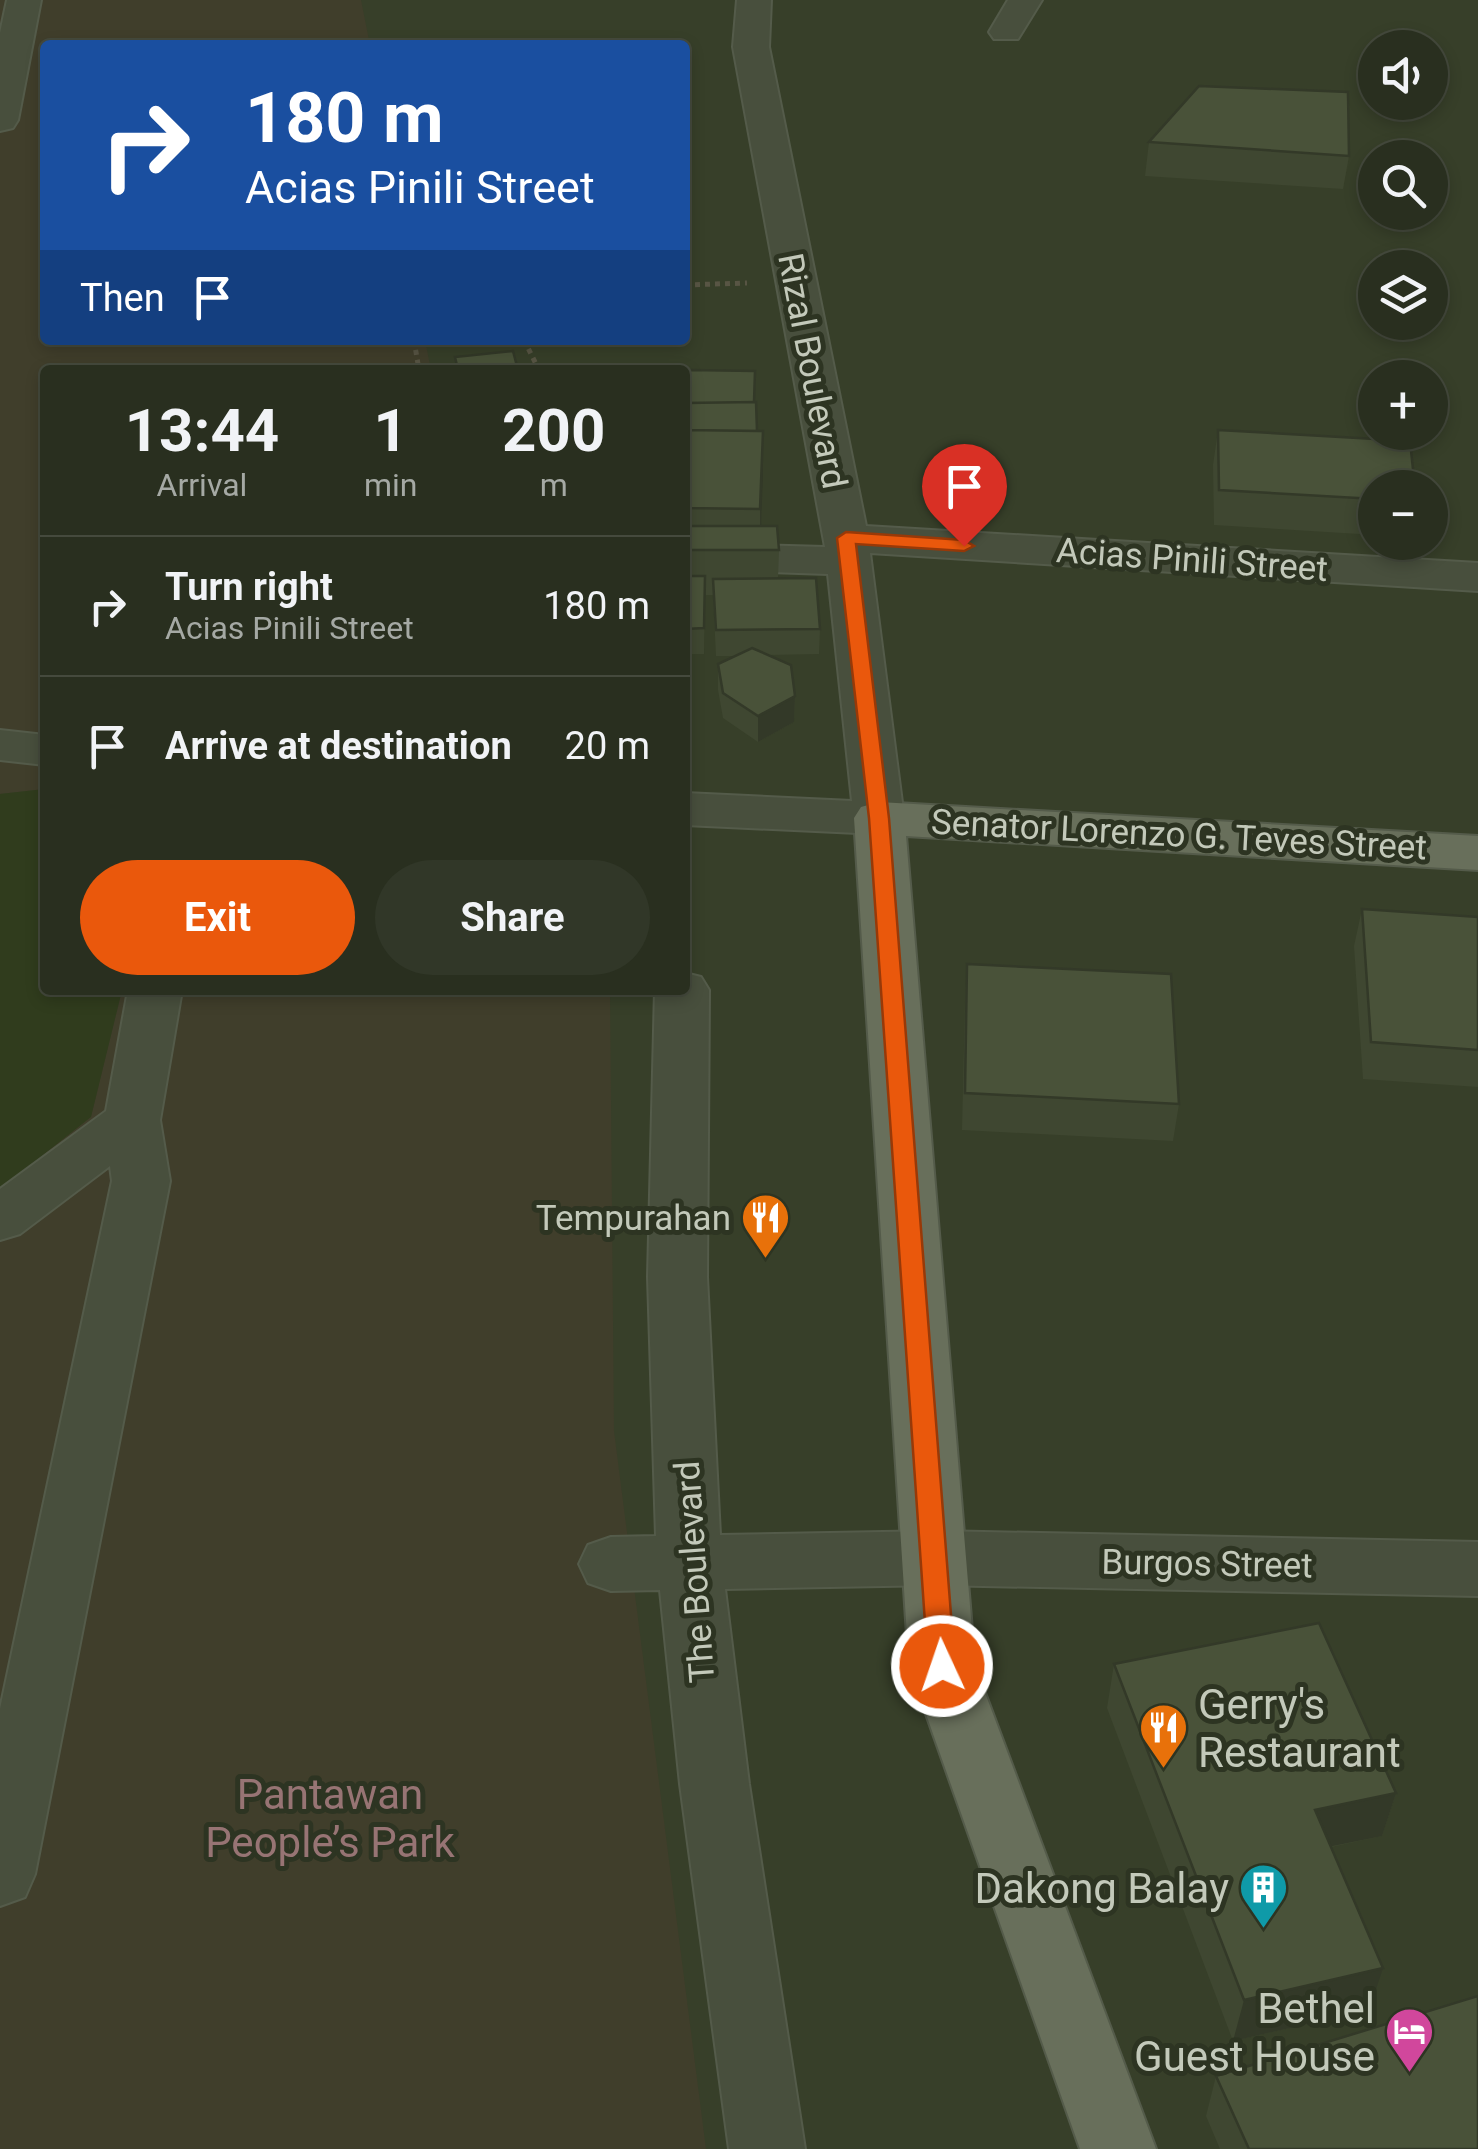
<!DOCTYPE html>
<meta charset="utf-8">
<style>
:root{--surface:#292f1f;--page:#313728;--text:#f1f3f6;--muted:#a5a9a4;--line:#454a3d;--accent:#ea580c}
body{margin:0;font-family:Roboto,sans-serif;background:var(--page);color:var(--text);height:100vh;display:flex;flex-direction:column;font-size:38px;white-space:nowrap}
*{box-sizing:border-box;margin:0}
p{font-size:32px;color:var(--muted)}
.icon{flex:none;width:55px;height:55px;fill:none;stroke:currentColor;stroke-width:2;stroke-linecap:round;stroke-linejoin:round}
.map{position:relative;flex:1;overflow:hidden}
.panel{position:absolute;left:40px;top:365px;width:650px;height:630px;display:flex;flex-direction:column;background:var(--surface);border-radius:10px;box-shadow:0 5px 15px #0003,0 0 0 2px var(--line)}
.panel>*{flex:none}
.hud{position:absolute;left:40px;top:40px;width:650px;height:305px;border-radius:10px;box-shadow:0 5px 15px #0003,0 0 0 2px var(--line);background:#1a4fa0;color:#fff;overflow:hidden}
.controls{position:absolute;left:1358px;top:30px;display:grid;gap:20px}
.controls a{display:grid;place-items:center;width:90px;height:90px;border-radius:50%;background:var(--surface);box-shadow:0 5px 15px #0003,0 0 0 2px var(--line);font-size:50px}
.pin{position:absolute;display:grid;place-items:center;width:85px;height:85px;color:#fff;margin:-102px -42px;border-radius:50% 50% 50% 0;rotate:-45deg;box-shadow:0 0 10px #0007}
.pin .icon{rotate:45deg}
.me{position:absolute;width:110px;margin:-55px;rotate:357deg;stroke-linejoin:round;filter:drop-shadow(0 0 8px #0008)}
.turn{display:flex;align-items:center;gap:35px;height:210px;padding:0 40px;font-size:45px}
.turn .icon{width:130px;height:130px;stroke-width:2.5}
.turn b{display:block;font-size:70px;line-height:85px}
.then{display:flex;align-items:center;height:95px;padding:0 40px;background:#0003;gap:20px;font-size:38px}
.eta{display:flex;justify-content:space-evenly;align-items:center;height:170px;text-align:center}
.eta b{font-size:60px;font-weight:700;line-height:70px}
.primary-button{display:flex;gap:20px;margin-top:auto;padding:20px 40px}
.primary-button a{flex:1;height:115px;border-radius:60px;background:var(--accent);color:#fff;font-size:40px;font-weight:700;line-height:115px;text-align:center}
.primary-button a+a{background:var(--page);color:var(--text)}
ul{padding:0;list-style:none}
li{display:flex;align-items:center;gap:30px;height:140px;padding:0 40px;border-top:2px solid var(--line)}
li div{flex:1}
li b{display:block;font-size:38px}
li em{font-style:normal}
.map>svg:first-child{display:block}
.green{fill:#403e2b}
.water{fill:#303c1d}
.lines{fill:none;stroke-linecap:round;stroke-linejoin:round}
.minor-casing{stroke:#545b4a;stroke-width:4}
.major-casing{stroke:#545b4a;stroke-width:4}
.path{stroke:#585544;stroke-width:5;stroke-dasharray:5 5;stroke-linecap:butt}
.minor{fill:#484f3d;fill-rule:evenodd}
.major{fill:#686f5b;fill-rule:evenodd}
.wall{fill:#3f4731}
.shaded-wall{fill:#333928}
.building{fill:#495239;stroke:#333928;stroke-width:2.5}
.route{fill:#ea580c;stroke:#983908;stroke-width:2.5}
.labels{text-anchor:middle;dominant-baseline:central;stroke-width:10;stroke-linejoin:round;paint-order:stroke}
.street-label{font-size:35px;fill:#c3c9ba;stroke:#2d3422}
.poi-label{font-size:35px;fill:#c3c9ba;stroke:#2d3422;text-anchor:end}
.near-poi-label{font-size:42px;fill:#c3c9ba;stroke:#2d3422;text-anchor:end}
.near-park-label{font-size:42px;fill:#977474;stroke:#2d3422}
</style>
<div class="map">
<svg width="1478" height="2149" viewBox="0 0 1478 2149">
<rect width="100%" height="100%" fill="#373f29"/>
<path class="green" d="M0,0H361L370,45H45V340H425L431,370H45V789L0,794Z
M122,990H610L614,1431L706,2149H0V1189L91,1116Z"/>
<path class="water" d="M45,789V990H122L91,1117L0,1189V794Z"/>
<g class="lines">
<defs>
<path id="minor" d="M7,0H41L18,120L13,128L0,131V33Z
M737,0H771L769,47L866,526L1478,563V591L870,553L904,818L897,829L879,834L685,825V793L852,801L828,574L685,569V543L825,547L733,47Z
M1008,0H1042L1018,39H994L989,32Z
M0,730L45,735V765L0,760Z
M685,973L701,977L709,990L707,1277L720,1535L937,1531L1478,1542V1596L937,1585L725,1589L749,1784L805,2149H729L680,1784L660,1590L611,1591L588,1583L579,1564L588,1545L611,1537L656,1536L648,1277L655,990H685Z
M128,990H182L160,1120L170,1181L35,1874L25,1897L0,1906V1709L112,1181L110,1166L20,1234L0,1240V1189L106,1111Z"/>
<path id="major" d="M879,802L1478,836V870L906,836L975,1666L1156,2149H1080L909,1666L854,818L861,807Z"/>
</defs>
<use href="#minor" class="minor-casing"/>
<use href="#major" class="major-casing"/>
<path class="path" d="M685,285L747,283
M414,340L419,370
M530,340L527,346L539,370"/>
<use href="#minor" class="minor"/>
<use href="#major" class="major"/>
</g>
<path class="wall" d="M1149,142L1349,156L1343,189L1145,176Z
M754,402L757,431H763L761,526L779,550L778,578L820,629L819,654L768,655L795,696L794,722L758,742L723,718L718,690V664L736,656H716L713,595H705L704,654H685V576H689V552H685V403Z
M1218,430L1375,488V535L1214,525L1213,465Z
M1362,909L1478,917V1087L1363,1079L1354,946Z
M967,964L1179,1104L1173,1141L962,1130L965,1001Z
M1114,1664L1396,1793L1382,1836L1331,1847L1369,2010L1233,2041L1107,1708Z
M1216,2076L1478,2149H1220L1206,2116Z"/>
<path class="shaded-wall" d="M763,431V475L760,553V509Z
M795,696L794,722L758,742V716Z
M1396,1793L1382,1836L1303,1852L1315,1810Z
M1383,1968L1369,2010L1233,2041L1244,2000Z"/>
<path class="building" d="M1199,86L1348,92L1349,156L1149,142Z
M513,351L518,370H458L455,357Z
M690,370L755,371L754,402L687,403Z
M756,402L757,431L685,430V403Z
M685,430L763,431L760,509L685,508Z
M1218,430L1410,441L1415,488H1375V499L1219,490Z
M689,526H777L779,550H689Z
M685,576H705L704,628L685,629Z
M816,578L820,629L716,630L713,579Z
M752,648L791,665L795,696L758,716L723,693L718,664Z
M1362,909L1478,917V1050L1371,1042Z
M967,964L1171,974L1179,1104L965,1093Z
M1319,1623L1396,1793L1315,1810L1383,1968L1244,2000L1114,1664Z
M1478,1996V2149H1249L1216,2076Z"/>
<path class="route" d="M846,532L964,540L974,546L964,551L856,544L889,818L955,1666L951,1674H932L928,1666L869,818L837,538Z"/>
<defs>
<symbol id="restaurant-pin" viewBox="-11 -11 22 30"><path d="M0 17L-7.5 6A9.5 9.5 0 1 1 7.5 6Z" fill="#e8710a" stroke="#2d3422"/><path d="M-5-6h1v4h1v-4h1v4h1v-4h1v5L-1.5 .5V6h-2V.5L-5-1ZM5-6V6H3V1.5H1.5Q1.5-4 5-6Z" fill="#fff"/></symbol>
<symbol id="building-pin" viewBox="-11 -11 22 30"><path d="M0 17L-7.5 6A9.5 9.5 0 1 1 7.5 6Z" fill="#0f9aa8" stroke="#2d3422"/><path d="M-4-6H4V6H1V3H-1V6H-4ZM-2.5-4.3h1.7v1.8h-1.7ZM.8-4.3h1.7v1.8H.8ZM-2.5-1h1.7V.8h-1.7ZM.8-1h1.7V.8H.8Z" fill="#fff"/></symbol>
<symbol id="hotel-pin" viewBox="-11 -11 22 30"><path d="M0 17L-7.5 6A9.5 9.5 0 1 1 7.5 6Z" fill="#d1479c" stroke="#2d3422"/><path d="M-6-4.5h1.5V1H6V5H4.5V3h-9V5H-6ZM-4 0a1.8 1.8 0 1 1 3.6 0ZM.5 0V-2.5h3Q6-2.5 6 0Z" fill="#fff"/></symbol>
</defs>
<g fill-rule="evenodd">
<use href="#restaurant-pin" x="738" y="1190" width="55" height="75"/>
<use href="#restaurant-pin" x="1136" y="1700" width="55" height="75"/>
<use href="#building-pin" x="1236" y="1860" width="55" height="75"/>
<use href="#hotel-pin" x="1382" y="2004" width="55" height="75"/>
</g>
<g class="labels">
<g class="street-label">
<text transform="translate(812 371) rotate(79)">Rizal Boulevard</text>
<text transform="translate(1192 560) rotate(4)">Acias Pinili Street</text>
<text transform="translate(1179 835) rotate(3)">Senator Lorenzo G. Teves Street</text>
<text transform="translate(1207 1564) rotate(1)">Burgos Street</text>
<text transform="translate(695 1572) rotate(-94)">The Boulevard</text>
</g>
<g class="poi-label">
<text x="731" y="1218">Tempurahan</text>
</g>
<g class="near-poi-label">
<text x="1198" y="1704" text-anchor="start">Gerry's<tspan x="1198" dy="48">Restaurant</tspan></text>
<text x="1229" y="1888">Dakong Balay</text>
<text x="1375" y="2008">Bethel<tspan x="1375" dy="48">Guest House</tspan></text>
</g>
<g class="near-park-label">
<text x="330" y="1794">Pantawan<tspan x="330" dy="48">People’s Park</tspan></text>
</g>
</g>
</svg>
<div class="controls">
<a><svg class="icon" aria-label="sound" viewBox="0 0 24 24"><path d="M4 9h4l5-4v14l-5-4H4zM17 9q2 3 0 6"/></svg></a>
<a><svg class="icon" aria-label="search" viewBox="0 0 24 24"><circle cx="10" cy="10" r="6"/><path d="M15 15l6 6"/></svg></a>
<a><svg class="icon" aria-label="layers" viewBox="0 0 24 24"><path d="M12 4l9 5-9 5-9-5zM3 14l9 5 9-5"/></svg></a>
<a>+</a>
<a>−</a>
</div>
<div class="pin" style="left:964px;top:546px;background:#d93025"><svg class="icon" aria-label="arrive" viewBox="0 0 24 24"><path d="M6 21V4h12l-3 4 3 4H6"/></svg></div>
<svg class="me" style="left:942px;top:1666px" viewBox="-20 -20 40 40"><circle r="17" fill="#ea580c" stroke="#fff" stroke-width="3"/><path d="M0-11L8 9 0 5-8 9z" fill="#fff"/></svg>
<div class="hud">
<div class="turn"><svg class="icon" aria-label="right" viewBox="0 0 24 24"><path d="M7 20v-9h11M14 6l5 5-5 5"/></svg><div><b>180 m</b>Acias Pinili Street</div></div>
<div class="then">Then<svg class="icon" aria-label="arrive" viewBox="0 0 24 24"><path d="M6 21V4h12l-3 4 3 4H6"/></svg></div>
</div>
<section class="panel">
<div class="eta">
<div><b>13:44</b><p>Arrival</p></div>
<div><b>1</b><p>min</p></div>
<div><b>200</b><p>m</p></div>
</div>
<ul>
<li><svg class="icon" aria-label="right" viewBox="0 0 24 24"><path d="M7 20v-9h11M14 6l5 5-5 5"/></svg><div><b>Turn right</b><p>Acias Pinili Street</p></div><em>180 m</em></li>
<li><svg class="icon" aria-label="arrive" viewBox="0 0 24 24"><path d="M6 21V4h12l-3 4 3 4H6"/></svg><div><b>Arrive at destination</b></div><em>20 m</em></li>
</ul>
<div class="primary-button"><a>Exit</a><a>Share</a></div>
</section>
</div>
